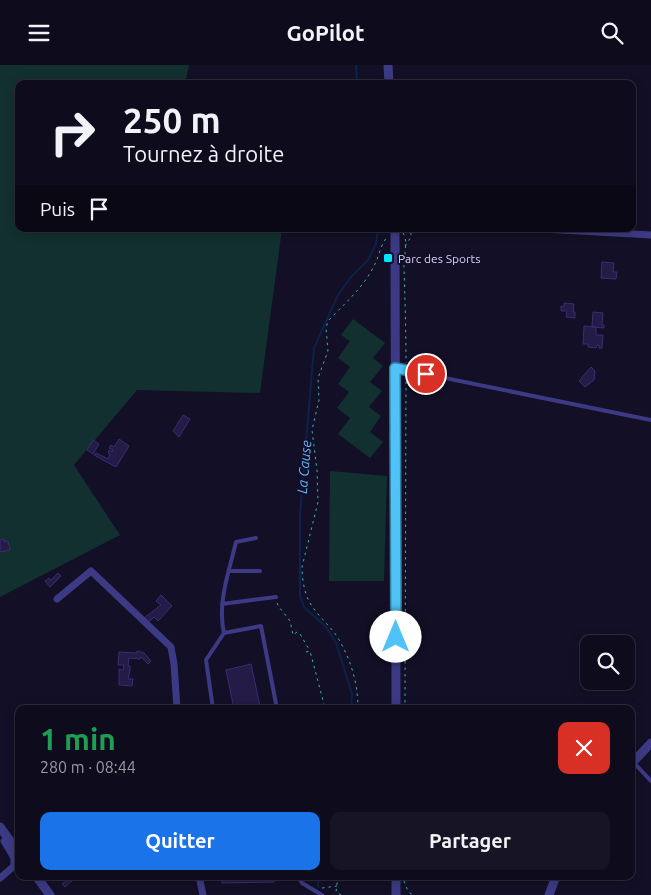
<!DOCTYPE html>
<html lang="fr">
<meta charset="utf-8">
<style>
:root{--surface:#0e0b1c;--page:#171425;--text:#f1f3f6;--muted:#9b9ba3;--line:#2e2b3b;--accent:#1a73e8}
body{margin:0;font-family:Ubuntu,sans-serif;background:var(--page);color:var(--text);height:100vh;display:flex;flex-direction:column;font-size:19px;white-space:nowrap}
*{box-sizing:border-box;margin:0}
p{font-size:16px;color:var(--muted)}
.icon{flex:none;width:28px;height:28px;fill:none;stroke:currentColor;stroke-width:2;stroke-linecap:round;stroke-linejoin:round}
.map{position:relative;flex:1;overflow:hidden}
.details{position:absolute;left:15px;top:640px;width:620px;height:175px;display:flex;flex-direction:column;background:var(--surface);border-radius:10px;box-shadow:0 2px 12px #0003,0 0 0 1px var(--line)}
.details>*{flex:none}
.hud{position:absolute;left:15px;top:15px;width:621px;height:152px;border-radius:10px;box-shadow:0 2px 12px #0003,0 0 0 1px var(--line);background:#0e0b1c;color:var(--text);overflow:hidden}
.buttons{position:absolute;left:580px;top:570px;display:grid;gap:10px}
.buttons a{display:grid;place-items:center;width:55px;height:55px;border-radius:10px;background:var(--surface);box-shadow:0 2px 12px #0003,0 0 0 1px var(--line);font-size:25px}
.pin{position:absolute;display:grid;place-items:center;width:42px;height:42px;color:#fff;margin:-21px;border:2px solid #fff;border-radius:50%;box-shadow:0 1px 5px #0007}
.me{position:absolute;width:55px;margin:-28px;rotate:0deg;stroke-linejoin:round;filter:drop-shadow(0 0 4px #0008)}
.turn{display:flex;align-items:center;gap:18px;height:105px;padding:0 25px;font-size:22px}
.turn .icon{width:65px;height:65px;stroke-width:2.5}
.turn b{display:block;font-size:35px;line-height:42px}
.then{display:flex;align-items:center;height:48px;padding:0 25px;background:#0003;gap:10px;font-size:19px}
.round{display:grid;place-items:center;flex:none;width:52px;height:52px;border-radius:10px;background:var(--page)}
.summary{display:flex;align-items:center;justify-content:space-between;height:85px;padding:0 25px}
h1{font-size:30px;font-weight:600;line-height:38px;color:#1e9e55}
.cta{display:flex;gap:10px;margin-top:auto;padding:10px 25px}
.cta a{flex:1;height:58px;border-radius:10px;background:var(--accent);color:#fff;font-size:20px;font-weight:600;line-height:58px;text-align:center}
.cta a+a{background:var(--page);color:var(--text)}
header{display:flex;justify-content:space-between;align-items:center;height:65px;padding:0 25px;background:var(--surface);font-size:22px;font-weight:600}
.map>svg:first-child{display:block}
.green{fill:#12302f}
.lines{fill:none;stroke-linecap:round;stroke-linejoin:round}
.stream{stroke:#0c2248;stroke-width:2}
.building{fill:#241b47;stroke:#3b2d73}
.path{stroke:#2fb8b0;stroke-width:1;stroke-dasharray:2.5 4;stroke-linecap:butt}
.service{stroke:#3d3a85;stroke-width:4}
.minor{stroke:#3d3a85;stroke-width:7}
.tertiary{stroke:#3d3a85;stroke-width:9}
.route-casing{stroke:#337fa1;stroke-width:12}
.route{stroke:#4fc3f7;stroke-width:9}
.poi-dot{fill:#00e5ff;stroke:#130f26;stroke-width:2}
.labels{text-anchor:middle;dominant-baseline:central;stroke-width:4;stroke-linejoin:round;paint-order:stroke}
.poi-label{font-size:12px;fill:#d9d4ff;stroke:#130f26;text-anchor:start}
.water-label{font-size:14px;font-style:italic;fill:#62b6ff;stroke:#130f26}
</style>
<header><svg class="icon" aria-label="menu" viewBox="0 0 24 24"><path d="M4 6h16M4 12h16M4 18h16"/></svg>GoPilot<svg class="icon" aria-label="search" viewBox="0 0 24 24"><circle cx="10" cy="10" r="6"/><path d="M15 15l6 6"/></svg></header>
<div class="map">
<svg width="651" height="830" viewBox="0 0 651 830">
<rect width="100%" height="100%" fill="#130f26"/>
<path class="green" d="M0,0H189L185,19H19V164H282L260,328L137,325L74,400L120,470L0,532Z
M353,254L385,278L373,293L383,301L370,317L382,326L369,342L381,351L370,367L383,377L370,393L338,369L350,353L337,343L349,327L338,319L350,302L338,293L350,276L341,270Z
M330,406L387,411L384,516H329Z"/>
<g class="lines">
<path class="stream" d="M356,0L357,19
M351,644L352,629L336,578L326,562L304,542L300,531V448L314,283L338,230L351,212L368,195L376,179L378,164
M318,821L319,811"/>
</g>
<path class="building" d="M602,197L614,198L613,207H617L616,214L601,213Z
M564,238L574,239L573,247H575V253L566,252L567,246H561V241L564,242Z
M593,247L603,248L602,260H604V263L592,262Z
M584,261L596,262V270H603L602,283H599V280H597L596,283L588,282V279H583Z
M591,302L595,306L594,315L585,322L579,316Z
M183,350L190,354L179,372L173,366Z
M119,374L129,381L116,402L94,390L96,388L108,394L110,389L108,388L109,385L112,387L113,385L109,383L111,380L114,382Z
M93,375L99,379L93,389L87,385Z
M4,474V477L8,476L10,485L0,487V475Z
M58,508L61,511L50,522L45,516L49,513L51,515Z
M161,530L172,541L158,556L154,552L149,557L144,553L161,540L156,536Z
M137,586L144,588L151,596L148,599L141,592L140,594L129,593L128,601H130V605L128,614H133L132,621L119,620V604L123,605L124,600H118L119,587L137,588Z
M251,599L260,641L249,644H234L226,605Z
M65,811H72L74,814L65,822L62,819L67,815Z
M222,811H274V817L222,818Z"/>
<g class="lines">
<path class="path" d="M403,168C409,176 403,193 404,203C405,235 406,266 406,298
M405,181L411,172V164
M277,538L279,542L290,556L293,570L297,567L300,569L310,586
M306,587L310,586L325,643
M358,644C358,618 351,595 338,573C330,560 316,550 309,536C304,527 302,512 302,502L318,437L317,405L312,365L319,335L318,313L328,286L326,263L328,256C345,238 363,223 374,201C379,192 380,181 387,172
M405,644L406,312
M338,811L336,827L341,830
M404,816L407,824L412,830
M322,823L337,821"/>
<path class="service" d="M396,303L651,355
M229,506H260
M222,539L276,532
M224,568L261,561L277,644
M213,644L206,595L224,568C217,538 229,507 236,477L256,473
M634,698L651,716
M298,811L302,818L322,830"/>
<path class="minor" d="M543,164L651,170
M57,534L91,506L171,582L174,599L177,644
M199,811L203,830
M0,813L14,801V793L4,776L8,773"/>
<path class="tertiary" d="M388,0L389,19
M395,164L396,644
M631,699L651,678
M0,762L19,788
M36,811L50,830
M396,811V830
M549,830L556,811"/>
</g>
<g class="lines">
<defs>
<path id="route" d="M396,572L395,303L426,309"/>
</defs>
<use href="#route" class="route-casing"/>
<use href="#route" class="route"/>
</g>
<rect class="poi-dot" x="383" y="188" width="10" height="10" rx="2.5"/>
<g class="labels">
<g class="poi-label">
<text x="398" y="193">Parc des Sports</text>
</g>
<g class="water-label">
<text transform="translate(304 402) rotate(-85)">La Cause</text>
</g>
</g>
</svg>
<div class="buttons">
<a><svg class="icon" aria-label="search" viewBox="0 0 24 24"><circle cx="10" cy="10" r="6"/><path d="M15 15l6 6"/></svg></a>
</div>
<div class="pin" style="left:426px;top:309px;background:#d93025"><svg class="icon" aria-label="arrive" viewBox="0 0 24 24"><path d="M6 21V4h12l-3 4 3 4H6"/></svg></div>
<svg class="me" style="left:396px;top:572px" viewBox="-20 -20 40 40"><circle r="19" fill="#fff"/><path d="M0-13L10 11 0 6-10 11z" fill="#4fc3f7"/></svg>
<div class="hud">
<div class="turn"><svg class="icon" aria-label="right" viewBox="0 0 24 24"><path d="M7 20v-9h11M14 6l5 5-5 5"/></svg><div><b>250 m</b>Tournez à droite</div></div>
<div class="then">Puis<svg class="icon" aria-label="arrive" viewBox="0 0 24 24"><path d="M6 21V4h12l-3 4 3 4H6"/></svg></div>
</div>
<section class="details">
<div class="summary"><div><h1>1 min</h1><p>280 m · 08:44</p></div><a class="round" style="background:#d93025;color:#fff"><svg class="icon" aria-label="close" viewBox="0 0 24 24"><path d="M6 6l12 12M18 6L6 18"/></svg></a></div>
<div class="cta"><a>Quitter</a><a>Partager</a></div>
</section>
</div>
